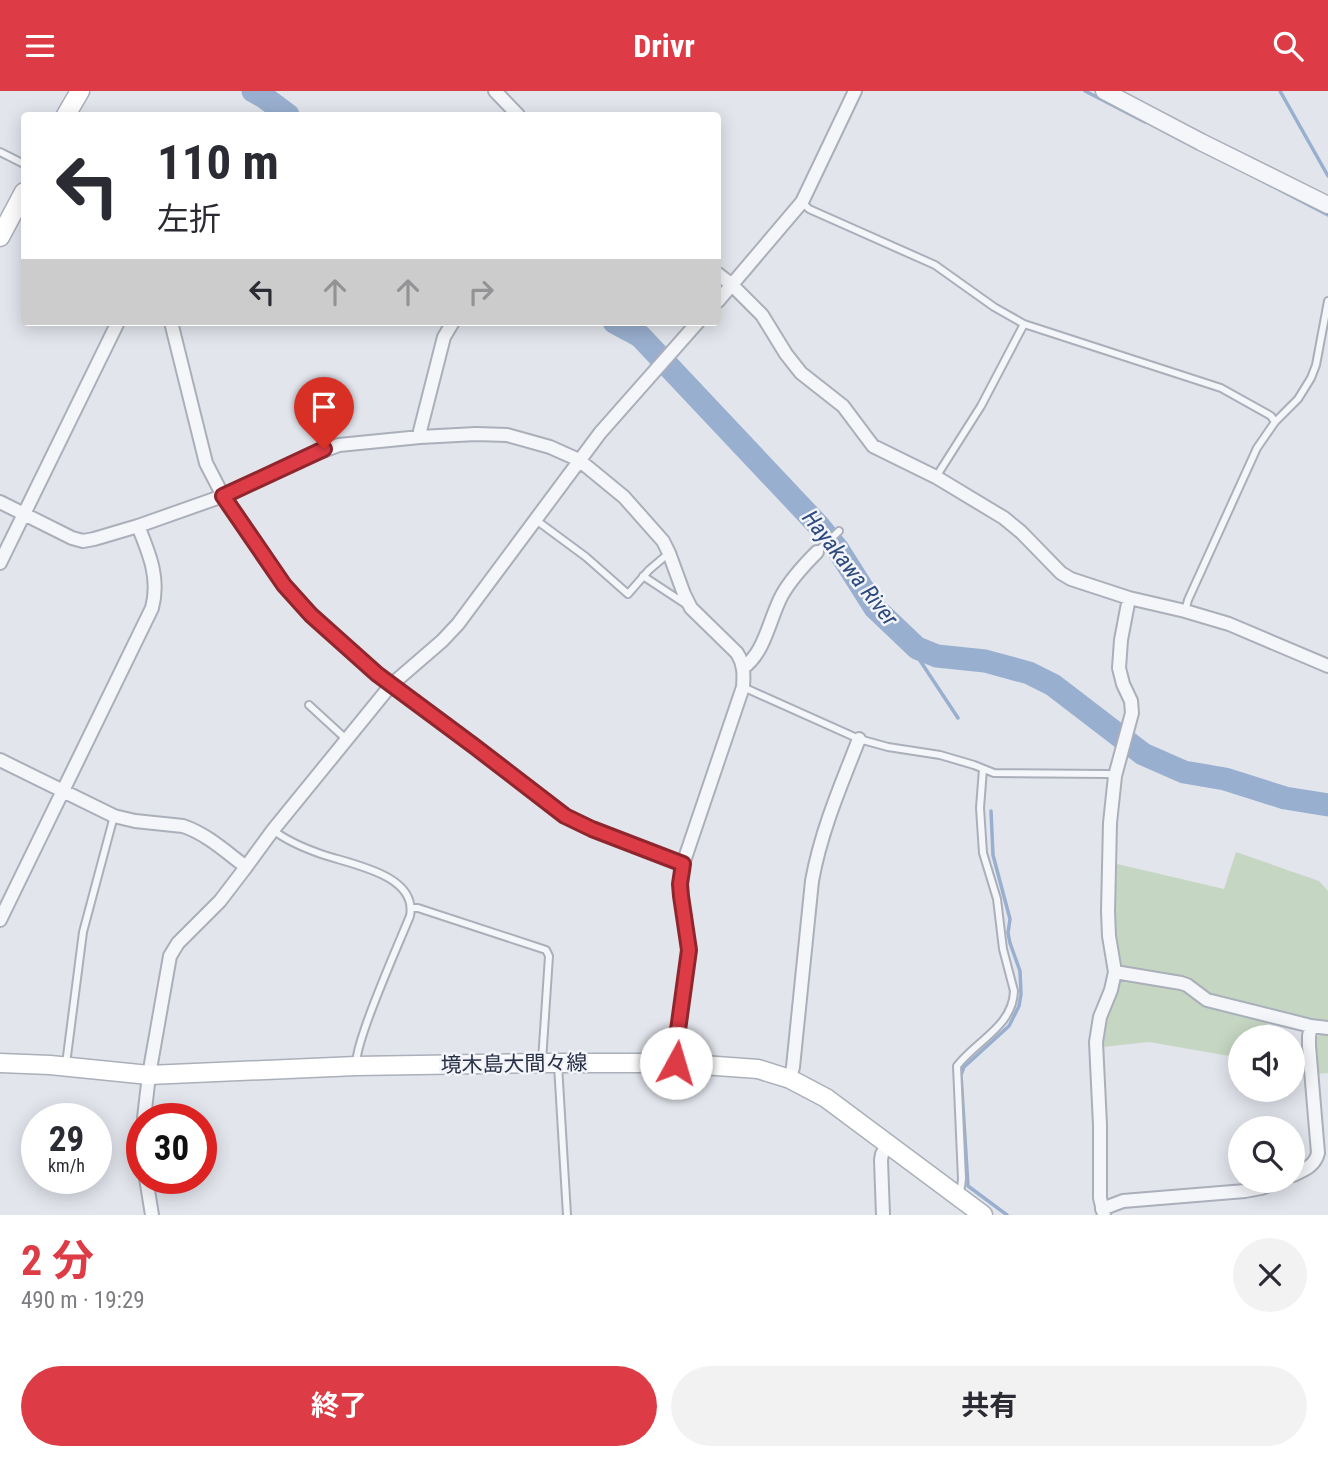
<!DOCTYPE html>
<html lang="ja">
<meta charset="utf-8">
<style>
:root{--surface:#fff;--page:#f2f2f3;--text:#2b2b33;--muted:#7c7c81;--accent:#dd3b45}
body{margin:0;font-family:"Roboto Condensed","Noto Sans JP",sans-serif;background:var(--page);color:var(--text);height:100vh;display:flex;flex-direction:column;font-size:26px;white-space:nowrap}
*{box-sizing:border-box;margin:0}
p{font-size:23px;color:var(--muted)}
.icon{flex:none;width:38px;height:38px;fill:none;stroke:currentColor;stroke-width:2;stroke-linecap:round;stroke-linejoin:round}
.map{position:relative;height:1124px;overflow:hidden}
.sheet{display:flex;flex-direction:column;background:var(--surface);flex:1}
.sheet>*{flex:none}
.hud{position:absolute;left:21px;top:21px;width:700px;height:214px;border-radius:7px;box-shadow:0 4px 18px #0003;background:#fff;color:var(--text);overflow:hidden}
.controls{position:absolute;left:1228px;top:934px;display:grid;gap:14px}
.controls a{display:grid;place-items:center;width:77px;height:77px;border-radius:50%;background:var(--surface);box-shadow:0 4px 18px #0003;font-size:35px}
.speed{position:absolute;left:21px;top:1012px;display:flex;gap:14px;font-size:35px;font-weight:700;text-align:center}
.speed>*{display:grid;place-content:center;width:91px;height:91px;border-radius:50%;background:var(--surface);box-shadow:0 4px 18px #0003;line-height:1}
.speed small{font-size:18px;font-weight:400}
.speed .limit{border:10px solid #d22;background:#fff;color:#111}
.pin{position:absolute;display:grid;place-items:center;width:60px;height:60px;color:#fff;margin:-72px -30px;border-radius:50% 50% 50% 0;rotate:-45deg;box-shadow:0 0 7px #0007}
.pin .icon{rotate:45deg}
.me{position:absolute;width:77px;margin:-38px;rotate:6deg;stroke-linejoin:round;filter:drop-shadow(0 0 5px #0008)}
.turn{display:flex;align-items:center;gap:24px;height:147px;padding:0 21px;font-size:32px}
.turn .icon{width:91px;height:91px;stroke-width:2.5}
.turn b{display:block;font-size:49px;line-height:60px}
.lanes{display:flex;align-items:center;height:66px;padding:0 21px;background:#0003;justify-content:center;gap:35px;direction:ltr}
.lanes .off{opacity:.35}
.round{display:grid;place-items:center;flex:none;width:74px;height:74px;border-radius:37px;background:var(--page)}
.headline{display:flex;align-items:center;justify-content:space-between;height:119px;padding:0 21px}
h1{font-size:42px;font-weight:700;line-height:52px;color:var(--accent)}
.action{display:flex;gap:14px;margin-top:auto;padding:14px 21px}
.action a{flex:1;height:80px;border-radius:42px;background:var(--accent);color:#fff;font-size:28px;font-weight:700;line-height:80px;text-align:center}
.action a+a{background:var(--page);color:var(--text)}
header{display:flex;justify-content:space-between;align-items:center;height:91px;padding:0 21px;background:var(--accent);color:#fff;font-size:32px;font-weight:700}
.map>svg:first-child{display:block}
.green{fill:#c5d6c2}
.lines{fill:none;stroke-linecap:round;stroke-linejoin:round}
.stream{stroke:#99afcf;stroke-width:3.5}
.river{stroke:#99afcf;stroke-width:23}
.service-casing{stroke:#aaafba;stroke-width:10}
.minor-casing{stroke:#aaafba;stroke-width:16}
.tertiary-casing{stroke:#aaafba;stroke-width:19}
.secondary-casing{stroke:#aaafba;stroke-width:21}
.service{stroke:#f5f6f9;stroke-width:6}
.minor{stroke:#f5f6f9;stroke-width:12}
.tertiary{stroke:#f5f6f9;stroke-width:16}
.secondary{stroke:#fff;stroke-width:18}
.route-casing{stroke:#90262d;stroke-width:18}
.route{stroke:#dd3b45;stroke-width:12}
.labels{text-anchor:middle;dominant-baseline:central;stroke-width:5;stroke-linejoin:round;paint-order:stroke}
.street-label{font-size:21px;fill:#283046;stroke:#f2f4f9}
.water-label{font-size:23px;font-style:italic;fill:#2d4a7e;stroke:#f2f4f9}
</style>
<header><svg class="icon" aria-label="menu" viewBox="0 0 24 24"><path d="M4 6h16M4 12h16M4 18h16"/></svg>Drivr<svg class="icon" aria-label="search" viewBox="0 0 24 24"><circle cx="10" cy="10" r="6"/><path d="M15 15l6 6"/></svg></header>
<div class="map">
<svg width="1328" height="1124" viewBox="0 0 1328 1124">
<rect width="100%" height="100%" fill="#e2e5ec"/>
<path class="green" d="M1236,761L1319,790L1328,800V932L1212,905L1177,884L1120,876C1114,841 1115,808 1117,773L1224,798Z
M1122,888L1177,895L1189,902L1203,915L1268,930L1264,947H1241V967L1149,951L1102,956L1106,930L1118,889Z
M1324,942H1328V982L1316,983L1314,949L1318,945Z"/>
<g class="lines">
<path class="stream" d="M1085,0L1145,31
M1280,0L1328,85
M1249,83L1328,124
M917,557L919,568L958,627
M991,720L993,764L1010,828L1008,842L1010,852L1020,880L1021,903L1019,915L1009,935L964,976L961,984L968,1095L1007,1124"/>
<path class="river" d="M253,0L264,6L288,24
M614,231L640,245L819,435L837,457L875,517L917,557L937,565L985,570L1029,582L1053,594L1143,663L1184,681L1225,688L1285,707L1328,714"/>
<defs>
<path id="service" d="M0,61L24,73
M802,111L809,118L935,174L994,216L1024,233
M936,386L981,315L1024,233L1221,297L1271,325L1275,331
M536,429L586,466L628,503L649,479L669,462
M817,461L839,440
M643,485L687,514
M1185,520L1188,509L1257,357L1275,331L1298,308L1311,287L1316,274L1328,210
M743,596L859,648L888,656L940,664L974,674L994,682L1108,683L1115,685
M309,614L346,648
M273,739C287,750 304,757 321,763C349,773 418,783 410,825C395,861 379,897 366,934C362,946 357,959 356,972
M412,817H418L546,859L549,865L542,970
M66,973L83,841L114,725
M558,974L567,1124
M957,1103L961,1096L962,1088L957,975C976,950 1013,935 1014,900L1003,858L997,808L983,762L980,717L983,678"/>
<path id="minor" d="M495,0L518,24
M718,183L732,194L762,224L786,263L801,282L843,315L873,355L936,386L1004,427L1021,441L1061,482L1071,488L1129,507L1185,520L1229,533L1328,575
M718,210L802,111L855,0
M171,231L206,372L223,405L284,494L311,524L377,583L474,655L565,725L592,738L683,773
M420,346V340L444,246L453,231
M0,411L72,447L83,450L94,448L138,435L223,405L309,365L339,354L420,346L476,343L507,344L550,356L579,369L624,406L663,450L669,462L684,503L691,517L737,562C744,573 744,583 743,596L683,773L680,793L681,805L689,859L675,961V972
M0,472L118,231
M743,577C766,560 769,528 782,504C791,488 804,474 817,461
M0,669L114,725L135,730L183,735C207,743 226,761 246,776
M0,829L152,517C160,487 149,462 138,435
M1115,881L1181,892L1187,894L1207,909L1311,935L1328,937
M790,988L793,976L812,790C821,740 841,694 859,648
M144,1027L149,984L170,865L178,852L220,810L246,776L273,739L391,594L442,550L458,533L600,342L698,231
M1293,1084C1304,1079 1315,1075 1318,1062L1309,955V945L1311,935
M146,1087L152,1124
M1102,1118L1123,1110L1245,1100L1261,1097L1280,1090
M883,1124L881,1069L882,1063L888,1053
M1104,1124L1100,1107V1034L1096,951L1100,926L1111,899L1115,881L1109,845L1108,820L1110,732L1115,685L1132,622L1131,610L1123,593L1119,577L1121,549L1129,507"/>
<path id="tertiary" d="M1104,0L1201,51L1328,114"/>
<path id="secondary" d="M66,24L80,0
M0,146L24,101
M0,972L50,974L149,984L356,975L542,972H675L758,978L790,988L826,1007L983,1124"/>
</defs>
<use href="#service" class="service-casing"/>
<use href="#minor" class="minor-casing"/>
<use href="#tertiary" class="tertiary-casing"/>
<use href="#secondary" class="secondary-casing"/>
<use href="#service" class="service"/>
<use href="#minor" class="minor"/>
<use href="#tertiary" class="tertiary"/>
<use href="#secondary" class="secondary"/>
</g>
<g class="lines">
<defs>
<path id="route" d="M324,358L223,405L284,494L311,524L377,583L474,655L565,725L592,738L683,773L680,793L681,805L689,859L675,961L676,972"/>
</defs>
<use href="#route" class="route-casing"/>
<use href="#route" class="route"/>
</g>
<g class="labels">
<g class="street-label">
<text transform="translate(514 973) rotate(-1)">境木島大間々線</text>
</g>
<g class="water-label">
<text transform="translate(850 477) rotate(52)">Hayakawa River</text>
</g>
</g>
</svg>
<div class="controls">
<a><svg class="icon" aria-label="sound" viewBox="0 0 24 24"><path d="M4 9h4l5-4v14l-5-4H4zM17 9q2 3 0 6"/></svg></a>
<a><svg class="icon" aria-label="search" viewBox="0 0 24 24"><circle cx="10" cy="10" r="6"/><path d="M15 15l6 6"/></svg></a>
</div>
<div class="speed"><div>29<small>km/h</small></div><div class="limit">30</div></div>
<div class="pin" style="left:324px;top:358px;background:#d93025"><svg class="icon" aria-label="arrive" viewBox="0 0 24 24"><path d="M6 21V4h12l-3 4 3 4H6"/></svg></div>
<svg class="me" style="left:676px;top:972px" viewBox="-20 -20 40 40"><circle r="19" fill="#fff"/><path d="M0-13L10 11 0 6-10 11z" fill="#dd3b45"/></svg>
<div class="hud">
<div class="turn"><svg class="icon" aria-label="left" viewBox="0 0 24 24"><path d="M17 20v-9H6M10 6l-5 5 5 5"/></svg><div><b>110 m</b>左折</div></div>
<div class="lanes"><svg class="icon" aria-label="left" viewBox="0 0 24 24"><path d="M17 20v-9H6M10 6l-5 5 5 5"/></svg><svg class="icon off" aria-label="ahead" viewBox="0 0 24 24"><path d="M12 20V5M6 11l6-6 6 6"/></svg><svg class="icon off" aria-label="ahead" viewBox="0 0 24 24"><path d="M12 20V5M6 11l6-6 6 6"/></svg><svg class="icon off" aria-label="right" viewBox="0 0 24 24"><path d="M7 20v-9h11M14 6l5 5-5 5"/></svg></div>
</div>
</div>
<section class="sheet">
<div class="headline"><div><h1>2 分</h1><p>490 m · 19:29</p></div><a class="round"><svg class="icon" aria-label="close" viewBox="0 0 24 24"><path d="M6 6l12 12M18 6L6 18"/></svg></a></div>
<div class="action"><a>終了</a><a>共有</a></div>
</section>
